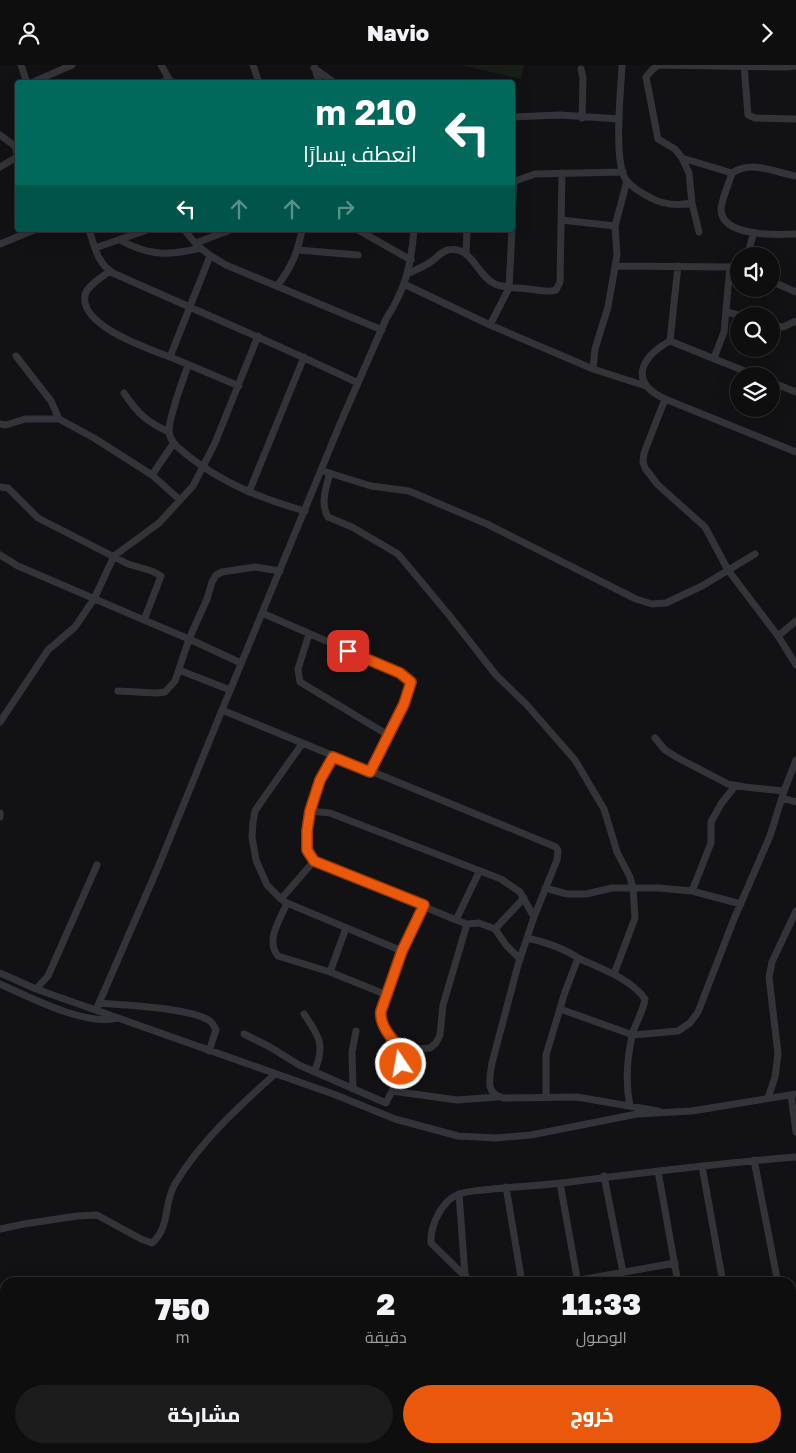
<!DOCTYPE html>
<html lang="ar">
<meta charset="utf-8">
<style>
:root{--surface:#0e0e0f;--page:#1c1c1d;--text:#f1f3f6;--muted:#9b9c9e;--line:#2e2e2f;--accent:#ea580c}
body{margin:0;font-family:"Golos Text",Cairo,sans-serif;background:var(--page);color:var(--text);direction:rtl;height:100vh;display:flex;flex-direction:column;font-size:19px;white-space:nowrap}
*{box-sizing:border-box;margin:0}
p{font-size:16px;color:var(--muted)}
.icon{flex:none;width:28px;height:28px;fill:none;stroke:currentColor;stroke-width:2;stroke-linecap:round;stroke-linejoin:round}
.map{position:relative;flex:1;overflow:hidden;direction:ltr}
.drawer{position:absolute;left:0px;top:1212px;width:796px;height:176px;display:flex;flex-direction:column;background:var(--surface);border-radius:15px 15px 0 0;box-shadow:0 5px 20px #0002,0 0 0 1px var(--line);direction:rtl}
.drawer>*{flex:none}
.guide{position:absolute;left:15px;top:15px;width:500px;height:152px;border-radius:5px;box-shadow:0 5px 20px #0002,0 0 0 1px var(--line);direction:rtl;background:#00695c;color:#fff;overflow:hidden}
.tools{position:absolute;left:730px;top:182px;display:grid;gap:10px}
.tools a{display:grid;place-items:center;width:50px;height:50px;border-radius:50%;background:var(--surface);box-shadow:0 5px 20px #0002,0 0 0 1px var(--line);font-size:25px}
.pin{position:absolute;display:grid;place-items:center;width:42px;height:42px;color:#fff;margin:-21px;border-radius:10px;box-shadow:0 2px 8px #0006}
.me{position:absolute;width:55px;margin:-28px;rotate:348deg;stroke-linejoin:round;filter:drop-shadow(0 0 4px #0008)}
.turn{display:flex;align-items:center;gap:18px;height:105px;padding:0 15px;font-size:22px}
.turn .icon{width:65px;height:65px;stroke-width:2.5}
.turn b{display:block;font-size:35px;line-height:42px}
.lanes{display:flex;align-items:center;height:48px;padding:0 15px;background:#0003;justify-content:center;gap:25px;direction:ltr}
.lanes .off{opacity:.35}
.eta{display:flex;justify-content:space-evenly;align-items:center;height:85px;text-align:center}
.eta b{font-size:30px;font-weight:800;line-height:35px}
.action{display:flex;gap:10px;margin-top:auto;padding:10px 15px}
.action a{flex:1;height:58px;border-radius:30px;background:var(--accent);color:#fff;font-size:20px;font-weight:800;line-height:58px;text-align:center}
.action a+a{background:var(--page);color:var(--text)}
header{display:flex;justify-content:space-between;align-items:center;height:65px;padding:0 15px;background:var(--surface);font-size:22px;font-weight:800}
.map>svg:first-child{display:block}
.green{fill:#181f18}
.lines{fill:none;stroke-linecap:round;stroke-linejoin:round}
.minor{stroke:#333439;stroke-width:7}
.route-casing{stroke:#983908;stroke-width:12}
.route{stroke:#ea580c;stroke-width:9}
</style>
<header><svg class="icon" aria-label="forward" viewBox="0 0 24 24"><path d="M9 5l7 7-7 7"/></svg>Navio<svg class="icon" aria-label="person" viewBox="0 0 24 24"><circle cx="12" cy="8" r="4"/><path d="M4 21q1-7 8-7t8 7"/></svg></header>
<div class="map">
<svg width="796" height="1388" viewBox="0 0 796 1388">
<rect width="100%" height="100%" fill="#121214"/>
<path class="green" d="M462,0H524L521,14Z"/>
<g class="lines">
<path class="minor" d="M21,0L27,18
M161,0L169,14L173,18
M253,0L259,18
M622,0C621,25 613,95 626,115C632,122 643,129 651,133C664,140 677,141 692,138
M744,0L748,50L755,53L796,54
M314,3L335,18
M315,3L319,18
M581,4L583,13L582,53
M31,18L72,0
M161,18L169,14
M512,52L560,50L619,54
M0,70L15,81L18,92
M682,93L732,108C753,95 774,107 796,111
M0,102L17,92
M732,108C729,118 721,136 721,145C722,172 778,170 796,169
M627,116L615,161L617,190L608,242L595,284L593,304L646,321
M512,117L535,109L623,107
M512,152L514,116
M561,155L615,161
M89,165C95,182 97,198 113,208C195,245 277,279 358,318
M185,165C195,181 210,191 226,200L382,265
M358,165L411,195
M414,165C411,200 406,223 386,254L340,359L222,645L556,782L558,786L557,795L534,852L518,900L492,998C490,1013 484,1029 504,1033L577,1032L658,1046
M699,167L692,138L689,108L682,93L675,84L658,74L646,12L652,5L658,0L786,2L796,1
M120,175C149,191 169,191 201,183
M196,178L230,165
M0,179L34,165
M95,183L147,165
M298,185L358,190
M466,188L467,165
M747,191L754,167
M615,201L730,202L739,203
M678,201L670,276C641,292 628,317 665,334L796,387
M110,206C103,211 87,221 85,230C79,262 153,285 175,294C196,303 218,312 239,321
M409,208C415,205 423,202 429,198C436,194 440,187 448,185C472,180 477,211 495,219C507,224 517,222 529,224C538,225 547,228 556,225L560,217L562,108
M771,216L796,227
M404,219L490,260L593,304
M277,221C291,203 298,187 302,165
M727,247L742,251
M490,260L509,223L512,165
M771,260L783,262L796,256
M670,276L757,311
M16,291L51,336L59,354
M170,292L210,191
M714,293L724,267L730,202
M188,300C183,316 169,350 169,366C170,378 179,383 187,390C222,418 262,434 305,446
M771,317L796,327
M124,328C138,349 147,357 169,367
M665,334L644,388L643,397L645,403L658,420L705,462L728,505L778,571L796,600
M0,359L6,360L25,354H59L94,373L152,410L180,435
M326,407L371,421L409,426L487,459L636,534L652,539L666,538L702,521L755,489
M330,408C326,423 320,438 328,452L352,462L398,489L449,550L496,610L526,639L575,695L604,744L617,787L630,812L633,823L635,853L614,909
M152,410L173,379
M0,422L8,423L38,453L128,499L152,506L161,511L144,555L18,501L0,490
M249,427L304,292
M262,548L400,608L411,617L404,639L370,707
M309,569L298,604L300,617L388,670
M778,571L796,556
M241,598L189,574L207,534L212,517L216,510L222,507L255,502L280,506
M179,605L230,625
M118,626L156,628L165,627L175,616L189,574L144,555
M0,657L48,585L75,562L94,534L114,491L159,458L193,421L215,378L258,271
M655,673L665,685L678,693L728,719L745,722L784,726
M302,679L261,737L255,746L253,757L252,772L256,795L267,820L281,834L287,838L402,886
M782,733L796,737
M310,746L320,715L333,692
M0,748V752
M545,823L567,829H586L612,823H658L692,826L741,839
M692,826L711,778V757L721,739L735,721
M281,834L314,796
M287,838C280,855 265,875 278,891L330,907L387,930
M424,841L402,886L381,946C379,961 393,976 404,985L397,1013L392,1026L457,1035L497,1032
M456,855L479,807
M495,864L524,833
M527,873C545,877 562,882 578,893L565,927L546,990V1032
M578,893C600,903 631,914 645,934C643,948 635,958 632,971C627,994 625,1017 630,1041
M520,894L506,880L495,864L479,858L467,859L456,855L314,796L307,785V766L310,746L330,748L501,814L520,827L534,852
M330,907L346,863
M0,908L36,924L336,1030L395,1054L458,1071L496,1073L531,1070L637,1049L692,1046L796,1029
M0,919C29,932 87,962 118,953
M36,924L48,911L97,800
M99,938C121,940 199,943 212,958C214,960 214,962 216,965L209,986
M560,944L633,970L678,966L690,958L698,947L734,854L770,771L784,726L796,695
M96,945L159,800L222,645
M304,949C319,971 326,981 314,1007
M244,969L270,982L299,1000L386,1038L392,1026
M404,985L430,983L436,978L440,970L443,940L467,859
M353,1024L352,987L356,966
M791,1030L796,1067
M768,1033L775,1012L778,989L769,912L772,897L796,846
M754,1095L778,1218
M702,1101L723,1218
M658,1106L678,1218
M604,1111L625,1218
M560,1118L578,1218
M506,1122L522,1218
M459,1129L465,1210
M0,1164L24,1159L77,1151L97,1150L141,1174L152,1178C171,1161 163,1139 175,1119C200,1077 238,1042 275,1009
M472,1218L431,1178C430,1161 442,1134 460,1129C467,1126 475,1126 483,1125C509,1122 536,1121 562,1118C640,1108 718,1098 796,1092
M563,1218L675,1198
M791,1287L796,1311
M0,1333L5,1336
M64,1384L71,1388
M648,1384L653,1388
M662,1384V1388
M709,1384V1388
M753,1384V1388"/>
</g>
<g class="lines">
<defs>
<path id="route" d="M348,586L400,608L411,617L404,639L370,707L333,692L320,715L310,746L307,766V785L314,796L424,840L402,886L381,946C379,961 393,976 404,986L401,999"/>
</defs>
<use href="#route" class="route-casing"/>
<use href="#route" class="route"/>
</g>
</svg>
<div class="tools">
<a><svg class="icon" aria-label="sound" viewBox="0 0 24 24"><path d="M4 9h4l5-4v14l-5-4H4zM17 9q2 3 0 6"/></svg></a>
<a><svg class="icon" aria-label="search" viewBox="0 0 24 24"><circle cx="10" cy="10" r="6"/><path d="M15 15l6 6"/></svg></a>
<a><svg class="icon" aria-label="layers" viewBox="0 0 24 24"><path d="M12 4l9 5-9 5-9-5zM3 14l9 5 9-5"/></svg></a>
</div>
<div class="pin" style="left:348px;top:586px;background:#d93025"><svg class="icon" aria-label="arrive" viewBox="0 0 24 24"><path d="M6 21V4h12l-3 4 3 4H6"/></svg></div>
<svg class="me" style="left:401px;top:999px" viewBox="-20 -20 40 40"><circle r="17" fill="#ea580c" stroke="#fff" stroke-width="3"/><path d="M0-11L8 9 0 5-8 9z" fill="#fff"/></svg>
<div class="guide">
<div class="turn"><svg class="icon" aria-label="left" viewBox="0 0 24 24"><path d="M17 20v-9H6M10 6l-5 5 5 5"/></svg><div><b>210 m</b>انعطف يسارًا</div></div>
<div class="lanes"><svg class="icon" aria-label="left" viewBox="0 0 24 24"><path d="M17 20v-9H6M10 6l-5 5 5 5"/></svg><svg class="icon off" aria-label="ahead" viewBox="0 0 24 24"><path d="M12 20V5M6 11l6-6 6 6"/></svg><svg class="icon off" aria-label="ahead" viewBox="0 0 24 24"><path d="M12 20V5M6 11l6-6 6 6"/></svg><svg class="icon off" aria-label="right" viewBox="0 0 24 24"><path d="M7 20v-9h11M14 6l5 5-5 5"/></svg></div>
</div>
<section class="drawer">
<div class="eta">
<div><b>11:33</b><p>الوصول</p></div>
<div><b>2</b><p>دقيقة</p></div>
<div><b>750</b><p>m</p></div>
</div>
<div class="action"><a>خروج</a><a>مشاركة</a></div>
</section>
</div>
